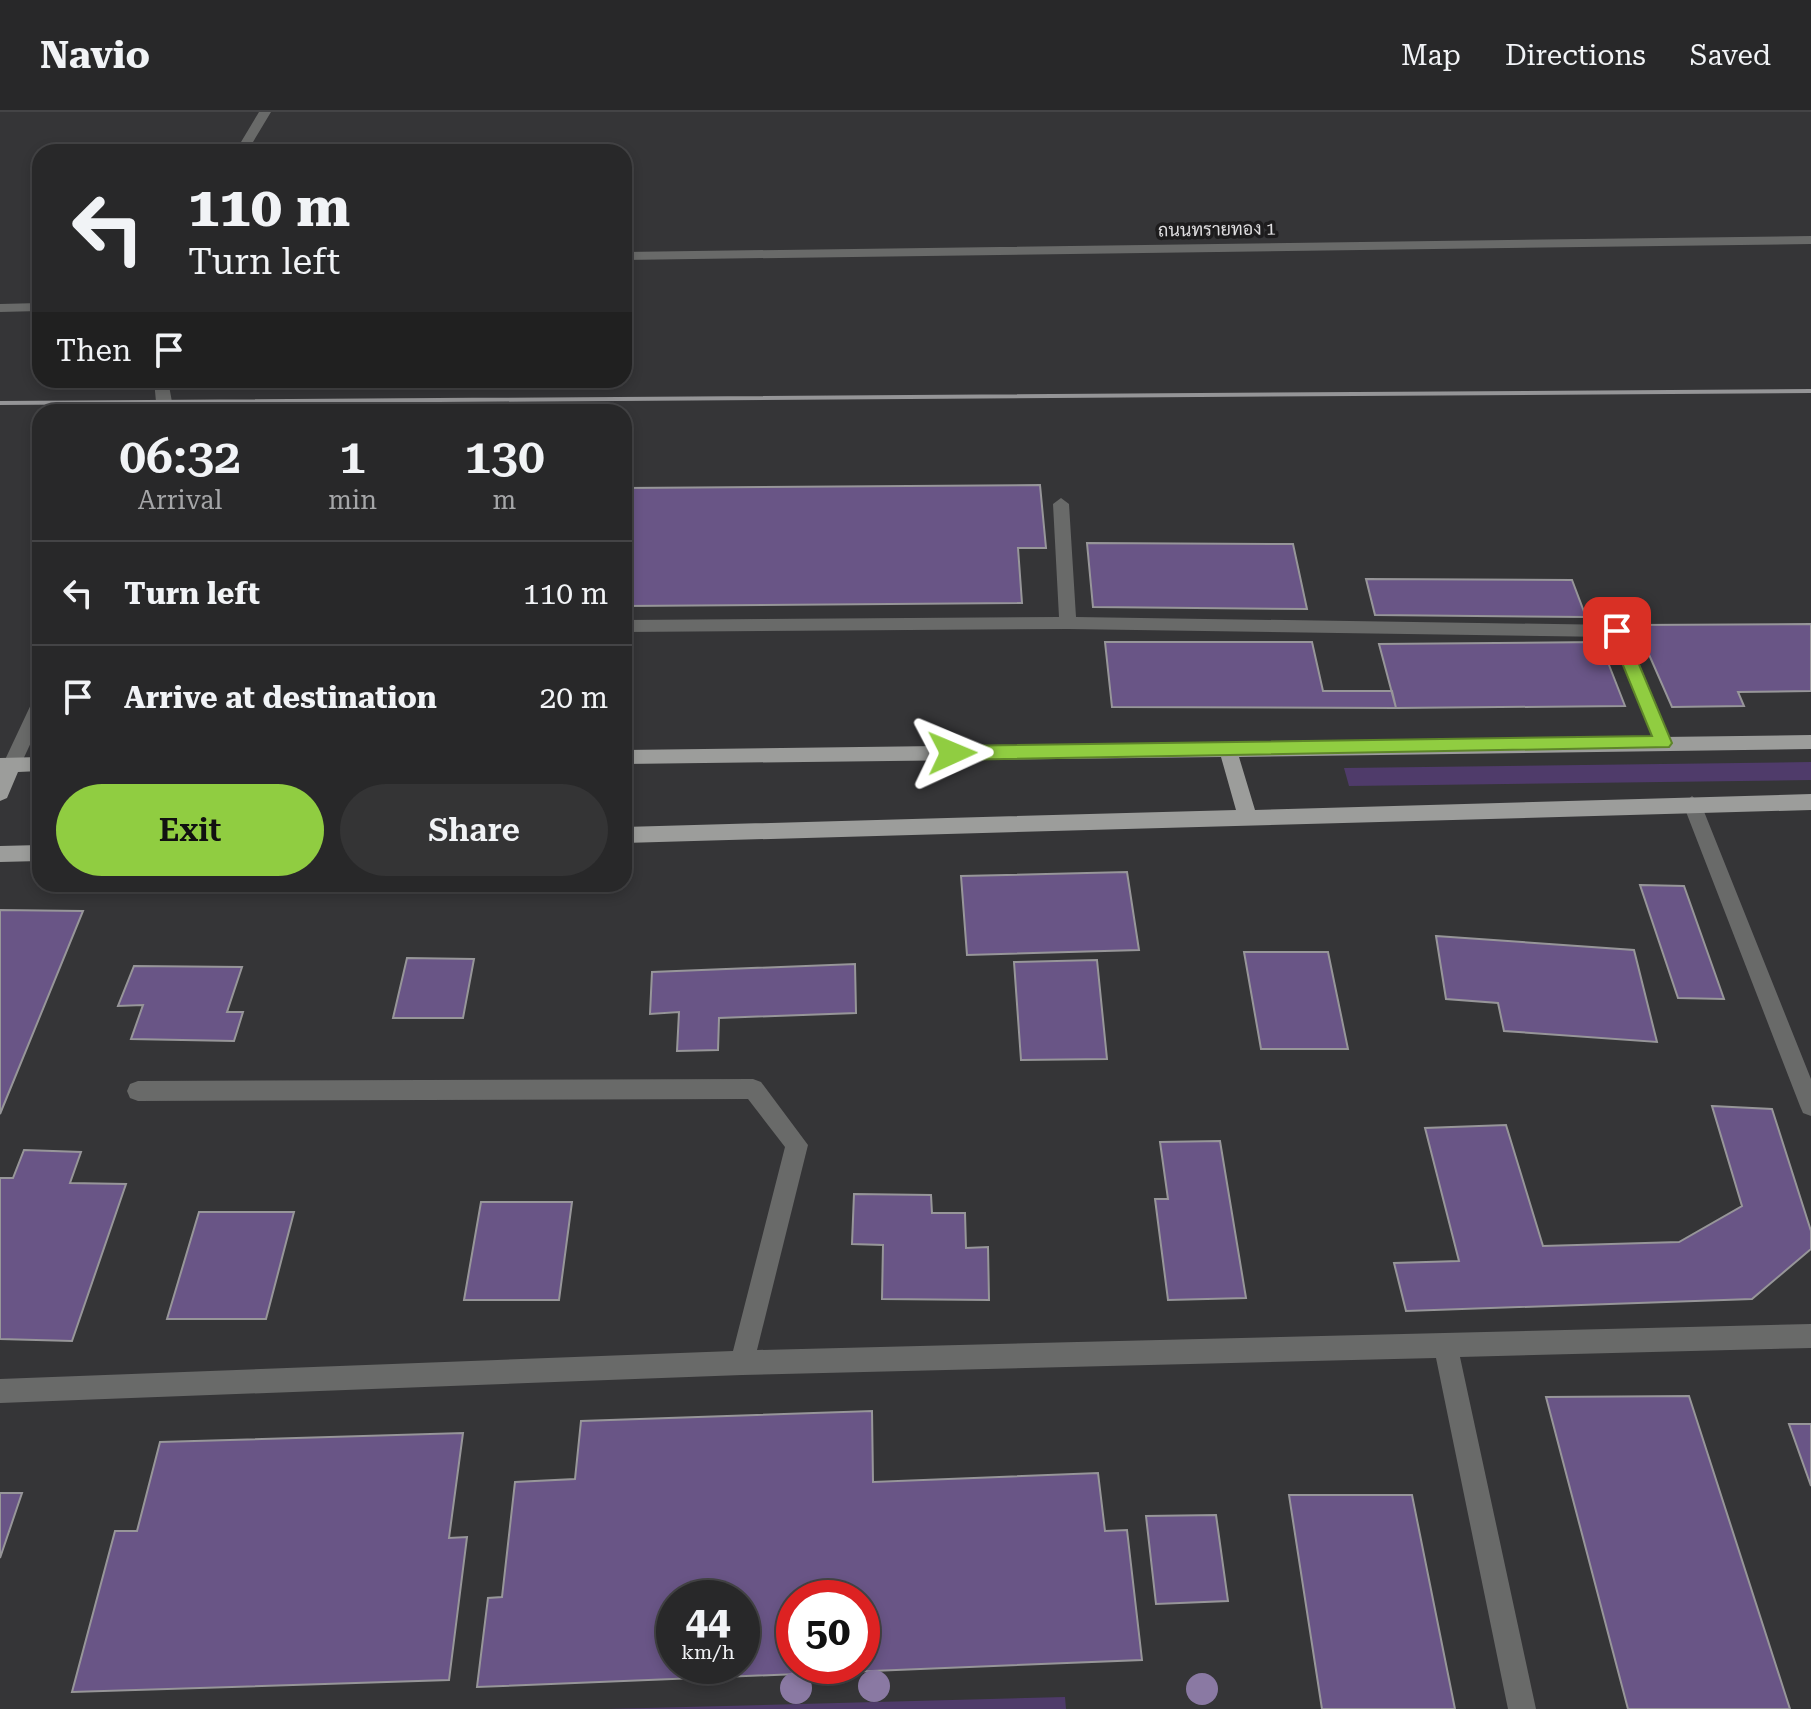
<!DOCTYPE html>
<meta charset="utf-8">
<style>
:root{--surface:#282829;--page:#343435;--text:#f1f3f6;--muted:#a5a6a8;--line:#444446;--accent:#90cd41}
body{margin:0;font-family:"Roboto Serif",Sarabun,serif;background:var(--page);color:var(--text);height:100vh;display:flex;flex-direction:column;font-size:30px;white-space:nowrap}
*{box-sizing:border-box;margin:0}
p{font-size:26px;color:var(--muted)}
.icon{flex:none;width:44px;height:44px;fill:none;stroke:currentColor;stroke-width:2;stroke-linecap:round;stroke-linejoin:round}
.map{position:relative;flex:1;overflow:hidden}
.sheet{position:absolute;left:32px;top:292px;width:600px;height:488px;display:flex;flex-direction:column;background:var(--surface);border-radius:24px;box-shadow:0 4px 12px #0003,0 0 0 2px var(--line)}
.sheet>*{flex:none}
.top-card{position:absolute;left:32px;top:32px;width:600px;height:244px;border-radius:24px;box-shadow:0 4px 12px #0003,0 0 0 2px var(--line);background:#282829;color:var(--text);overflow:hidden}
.speed{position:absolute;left:656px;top:1468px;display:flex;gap:16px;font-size:40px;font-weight:700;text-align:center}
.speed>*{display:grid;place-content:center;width:104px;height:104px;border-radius:50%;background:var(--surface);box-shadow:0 4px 12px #0003,0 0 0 2px var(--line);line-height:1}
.speed small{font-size:20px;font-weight:400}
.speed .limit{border:12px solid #d22;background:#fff;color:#111}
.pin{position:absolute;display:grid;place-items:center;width:68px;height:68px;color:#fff;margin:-34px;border-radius:16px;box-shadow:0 4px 12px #0006}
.me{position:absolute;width:88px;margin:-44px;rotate:89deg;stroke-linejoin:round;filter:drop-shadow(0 0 6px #0008)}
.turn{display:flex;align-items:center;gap:28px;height:168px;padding:0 24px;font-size:36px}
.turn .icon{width:104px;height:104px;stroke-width:2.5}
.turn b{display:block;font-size:56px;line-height:68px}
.then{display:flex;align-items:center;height:76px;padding:0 24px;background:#0003;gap:16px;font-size:30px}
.eta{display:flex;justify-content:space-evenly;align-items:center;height:136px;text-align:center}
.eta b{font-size:48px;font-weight:600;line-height:56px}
.primary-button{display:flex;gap:16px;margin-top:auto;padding:16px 24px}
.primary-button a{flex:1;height:92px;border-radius:48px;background:var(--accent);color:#111;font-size:32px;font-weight:600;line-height:92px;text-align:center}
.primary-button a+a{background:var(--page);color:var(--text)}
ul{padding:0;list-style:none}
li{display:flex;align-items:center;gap:24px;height:104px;padding:0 24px;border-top:2px solid var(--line)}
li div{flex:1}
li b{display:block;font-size:30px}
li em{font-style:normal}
header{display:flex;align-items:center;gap:48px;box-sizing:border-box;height:112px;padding:0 40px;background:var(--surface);border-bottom:2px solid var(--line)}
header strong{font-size:38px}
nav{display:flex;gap:44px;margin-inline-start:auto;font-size:28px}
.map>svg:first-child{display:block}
.green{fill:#4f3b6a}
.building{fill:#695586;stroke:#979699;stroke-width:2;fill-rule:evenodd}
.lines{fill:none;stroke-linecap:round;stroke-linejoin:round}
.minor{fill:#696a69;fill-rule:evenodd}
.major{fill:#9c9d9b;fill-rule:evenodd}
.rail{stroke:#959597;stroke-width:4}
.tree{fill:#8a79a3}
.route{fill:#90cd41;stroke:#5e852a;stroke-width:2}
.labels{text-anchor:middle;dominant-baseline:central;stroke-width:7;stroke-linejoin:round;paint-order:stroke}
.far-street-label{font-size:18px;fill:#dfdee0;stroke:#1d1c1d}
</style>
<header>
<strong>Navio</strong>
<nav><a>Map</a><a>Directions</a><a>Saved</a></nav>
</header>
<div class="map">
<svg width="1811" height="1597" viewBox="0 0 1811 1597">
<rect width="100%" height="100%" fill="#353537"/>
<path class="green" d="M1811,650V668L1349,674L1344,656Z
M1065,1585L1066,1597H607Z"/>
<path class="building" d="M1040,373L1046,436H1018L1022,491L624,494V376Z
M1087,431L1293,432L1307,497L1093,495Z
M1366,467L1572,468L1586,505L1375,503Z
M1811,512V579L1738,580L1744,594L1672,595L1636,513Z
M1105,530H1312L1323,579H1392L1396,596L1112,595Z
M1600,530L1625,594L1396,596L1379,532Z
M1127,760L1139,838L967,843L961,764Z
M1640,773L1684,774L1724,887L1678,886Z
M0,798L83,799L0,1002Z
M1436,824L1634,838L1657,930L1504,919L1498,891L1446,887Z
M1244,840H1328L1348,937H1261Z
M407,846L474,847L463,906H393Z
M1097,848L1107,947L1021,948L1014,850Z
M855,852L856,901L719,906L718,938L677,939L679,900L650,902L652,860Z
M134,854L242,855L227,900H243L234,929L131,927L143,893L118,894Z
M1712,994L1772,997L1811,1119V1137L1752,1187L1406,1199L1394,1151L1459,1149L1425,1016L1506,1013L1543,1134L1679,1130L1742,1094Z
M1220,1029L1246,1186L1168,1188L1155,1087H1168L1160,1030Z
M24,1038L81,1040L70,1071L126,1072L72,1229L0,1227V1066H13Z
M854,1082L931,1083L932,1101H965L966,1136L988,1135L989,1188L882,1187L883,1133L852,1132Z
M481,1090H572L559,1188H464Z
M199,1100H294L266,1207H167Z
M1689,1284L1790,1597H1628L1546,1285Z
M872,1299L873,1370L1098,1361L1105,1419L1127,1418L1142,1548L477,1575L488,1486L502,1485L515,1370L575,1367L581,1309ZM674,1486H742V1554H674ZM794,1486H862V1554H794Z
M1789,1312H1811V1374Z
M463,1321L449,1426L467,1425L449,1568L72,1580L115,1419H137L160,1330Z
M0,1381H22L0,1446Z
M1289,1383H1412L1455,1597H1322Z
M1216,1403L1228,1489L1156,1492L1146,1404Z"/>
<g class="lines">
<path class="minor" d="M259,0H271L247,40H235Z
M1811,124V132L624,148V140Z
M40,191V199L0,200V192Z
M154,268H168L172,290L168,300H152L156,290Z
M1061,386L1069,392L1076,505L1617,513L1626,519L1672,631L1663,638L1657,636L1611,525L1068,517L624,520V508L1059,505L1053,392Z
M40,584V611L21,652L19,657H5L3,652L34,586Z
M1692,684L1701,692L1811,967V1004L1803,1001L1800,994L1683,692Z
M753,967L761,970L808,1033L757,1238L1811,1212V1236L1460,1245L1536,1597H1508L1436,1246L742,1263L0,1291V1267L733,1239L785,1035L748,987L138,989L130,986L127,979L130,972L138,969Z"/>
<path class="major" d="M1811,623V637L1239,645L1255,698L1811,682V698L624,731V715L1236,698L1221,645L624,652V638Z
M40,645V659L18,660L7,686L0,689V646Z
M40,733V749L0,750V734Z"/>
<path class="rail" d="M0,291L1811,279"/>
</g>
<g class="tree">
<circle cx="874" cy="1574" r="16"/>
<circle cx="796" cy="1576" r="16"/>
<circle cx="1202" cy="1577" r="16"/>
</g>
<path class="route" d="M1617,514L1625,519L1672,631L1669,635L952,648L944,641L952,634L1652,624L1609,519Z"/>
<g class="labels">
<g class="far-street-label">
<text transform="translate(1217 117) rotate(-1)">ถนนทรายทอง 1</text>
</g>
</g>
</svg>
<div class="speed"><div>44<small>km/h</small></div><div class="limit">50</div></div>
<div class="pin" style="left:1617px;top:519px;background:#d93025"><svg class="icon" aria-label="arrive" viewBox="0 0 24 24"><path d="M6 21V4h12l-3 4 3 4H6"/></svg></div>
<svg class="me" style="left:952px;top:641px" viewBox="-20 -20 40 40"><path d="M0-17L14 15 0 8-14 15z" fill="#90cd41" stroke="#fff" stroke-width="4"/></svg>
<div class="top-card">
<div class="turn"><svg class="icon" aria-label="left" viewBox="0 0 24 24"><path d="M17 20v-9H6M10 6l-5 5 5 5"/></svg><div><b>110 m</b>Turn left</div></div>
<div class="then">Then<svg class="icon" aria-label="arrive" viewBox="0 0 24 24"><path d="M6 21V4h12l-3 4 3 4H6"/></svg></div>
</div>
<section class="sheet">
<div class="eta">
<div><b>06:32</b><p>Arrival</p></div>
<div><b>1</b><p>min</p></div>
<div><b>130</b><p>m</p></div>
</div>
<ul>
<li><svg class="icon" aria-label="left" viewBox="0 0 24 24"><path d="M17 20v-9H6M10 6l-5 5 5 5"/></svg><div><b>Turn left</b></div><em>110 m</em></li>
<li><svg class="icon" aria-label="arrive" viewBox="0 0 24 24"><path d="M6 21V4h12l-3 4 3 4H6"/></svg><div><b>Arrive at destination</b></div><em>20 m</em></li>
</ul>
<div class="primary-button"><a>Exit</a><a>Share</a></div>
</section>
</div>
